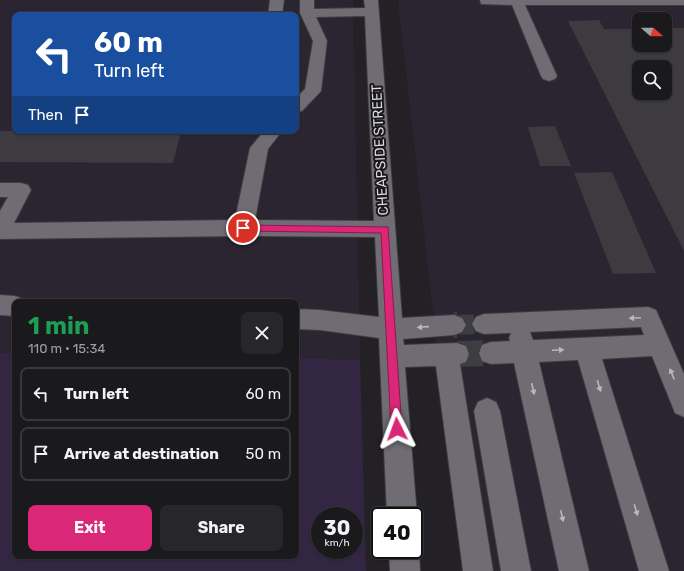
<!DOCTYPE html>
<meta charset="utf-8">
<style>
:root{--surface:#1a191c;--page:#272629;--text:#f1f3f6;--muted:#9fa0a3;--line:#38383b;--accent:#db2777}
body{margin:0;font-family:Rubik,sans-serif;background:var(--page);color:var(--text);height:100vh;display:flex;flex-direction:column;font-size:15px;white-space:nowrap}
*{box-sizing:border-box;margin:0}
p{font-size:13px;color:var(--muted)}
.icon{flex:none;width:22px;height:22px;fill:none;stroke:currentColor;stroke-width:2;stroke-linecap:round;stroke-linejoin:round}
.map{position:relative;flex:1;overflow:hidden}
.sheet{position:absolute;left:12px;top:299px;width:287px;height:260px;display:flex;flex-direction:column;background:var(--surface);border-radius:8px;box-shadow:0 1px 3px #0004,0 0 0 1px var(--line)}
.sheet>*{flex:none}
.banner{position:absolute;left:12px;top:12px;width:287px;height:122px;border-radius:8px;box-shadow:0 1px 3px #0004,0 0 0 1px var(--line);background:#1a4fa0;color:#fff;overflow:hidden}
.needle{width:26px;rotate:111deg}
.buttons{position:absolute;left:632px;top:12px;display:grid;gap:8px}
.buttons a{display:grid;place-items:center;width:40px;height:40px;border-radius:8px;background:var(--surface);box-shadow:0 1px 3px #0004,0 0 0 1px var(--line);font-size:20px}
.speed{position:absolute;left:311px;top:507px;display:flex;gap:8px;font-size:20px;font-weight:700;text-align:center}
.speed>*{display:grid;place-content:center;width:52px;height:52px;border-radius:50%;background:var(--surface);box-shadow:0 1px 3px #0004,0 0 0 1px var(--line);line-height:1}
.speed small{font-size:10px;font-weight:400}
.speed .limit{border:2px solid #111;border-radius:6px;background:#fff;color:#111}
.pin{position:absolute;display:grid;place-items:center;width:34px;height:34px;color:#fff;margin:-17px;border:2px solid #fff;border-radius:50%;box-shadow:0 1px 4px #0007}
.me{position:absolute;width:44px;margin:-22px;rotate:357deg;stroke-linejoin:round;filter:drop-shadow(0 0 3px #0008)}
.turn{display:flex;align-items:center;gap:14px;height:84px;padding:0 16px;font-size:18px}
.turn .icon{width:52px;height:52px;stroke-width:2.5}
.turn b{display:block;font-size:28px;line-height:34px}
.then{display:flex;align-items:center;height:38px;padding:0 16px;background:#0003;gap:8px;font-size:15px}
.round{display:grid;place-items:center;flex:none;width:42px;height:42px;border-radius:8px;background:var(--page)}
.headline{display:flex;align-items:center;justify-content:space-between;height:68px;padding:0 16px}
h1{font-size:24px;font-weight:700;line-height:30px;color:#1e9e55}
.cta{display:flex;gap:8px;margin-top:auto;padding:8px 16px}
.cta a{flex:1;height:46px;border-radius:8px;background:var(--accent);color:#fff;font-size:16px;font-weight:700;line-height:46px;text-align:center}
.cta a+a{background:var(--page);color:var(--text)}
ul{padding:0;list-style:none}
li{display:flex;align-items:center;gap:12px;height:54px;margin:0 8px 6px;padding:0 8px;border:2px solid var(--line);border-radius:8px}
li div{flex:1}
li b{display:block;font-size:15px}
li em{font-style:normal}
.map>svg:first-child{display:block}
.built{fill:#2a2530;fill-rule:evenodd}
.green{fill:#332642;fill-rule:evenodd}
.building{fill:#3d3b40;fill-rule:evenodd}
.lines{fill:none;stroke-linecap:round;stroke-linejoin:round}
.minor-tunnel-far1{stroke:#3e3d41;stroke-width:20;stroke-dasharray:20 10;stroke-linecap:butt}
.minor-tunnel{stroke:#3e3d41;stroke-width:26;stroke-dasharray:26 14;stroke-linecap:butt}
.minor-casing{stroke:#3d3c40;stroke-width:2}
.minor{fill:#6f6c73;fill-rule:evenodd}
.oneway{fill:#bab8bc}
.route{fill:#db2777;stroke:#8e194d}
.labels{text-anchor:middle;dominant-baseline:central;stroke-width:4;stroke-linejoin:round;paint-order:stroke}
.street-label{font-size:14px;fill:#dad9dc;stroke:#1a171c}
</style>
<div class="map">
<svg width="684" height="571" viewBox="0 0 684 571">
<rect width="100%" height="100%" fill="#232126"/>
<path class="built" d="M0,0H353L360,360L296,358V302H15V353H0ZM15,15H296V131H15Z
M398,0H684V571H462ZM639,19H665V45H639ZM639,67H665V93H639Z"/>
<path class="green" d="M0,353H15V556H296V358L360,360L366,571H0ZM320,516H354V550H320Z"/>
<path class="building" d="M599,20L604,29H639V45H665V28H684V251L568,21ZM639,67H665V93H639Z
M555,126L571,166H540L528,127Z
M0,131H181L173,163L0,162Z
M612,172L656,273L613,274L574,173Z"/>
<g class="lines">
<path class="minor-tunnel-far1" d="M454,325L484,324"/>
<path class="minor-tunnel" d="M454,325H457
M457,354L491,353"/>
<defs>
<path id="minor" d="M270,0H284L282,15H268Z
M300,0H314V9L365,8L364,0H378L402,318L454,315L462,318L466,325L462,332L454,335L403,339L404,345L457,343L466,346L469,354L466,362L460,364L493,571H463L436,366L405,367L417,516L414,522V516H387L379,338L320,330L296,329V309L320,310L379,317L375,237L243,236L0,239V211L8,197H0V183H21L28,185L31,190L14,223L235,220L250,148L264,131H282L268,149L255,220L374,221L365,16L316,17L327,41L321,91L302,111L296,112V98L305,89L313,41L300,13Z
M480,0H684V5H525L557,76L555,79L549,81L543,79L541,76L512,5L481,4Z
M0,295L15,296L23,299L24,302H15V316L0,315Z
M648,307L656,310L684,374V417L675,413L652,356L602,359L669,571H639L578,360L539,362L589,571H559L514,363L491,364L482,361L479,353L482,345L491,342L510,341L509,338L511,333L484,334L476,331L472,324L476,317L484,314ZM641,327L644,335L533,340L530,332Z
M487,398L496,402L500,411L531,571H501L474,411L478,402Z
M414,539L419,550L420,571H390L389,550H414Z"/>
</defs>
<use href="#minor" class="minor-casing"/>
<use href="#minor" class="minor"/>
</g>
<defs><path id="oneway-solid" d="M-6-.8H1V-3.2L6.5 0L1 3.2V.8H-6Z"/></defs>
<g class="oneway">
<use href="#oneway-solid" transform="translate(635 318) rotate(178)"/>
<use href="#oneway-solid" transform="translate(423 327) rotate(176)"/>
<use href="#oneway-solid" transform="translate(558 350) rotate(-3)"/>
<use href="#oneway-solid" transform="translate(672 374) rotate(-112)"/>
<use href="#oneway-solid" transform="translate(599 386) rotate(73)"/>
<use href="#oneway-solid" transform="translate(533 389) rotate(77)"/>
<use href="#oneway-solid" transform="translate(636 510) rotate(73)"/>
<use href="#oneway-solid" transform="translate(562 516) rotate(77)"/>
</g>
<path class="route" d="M243,225L388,227L402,429L401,432L397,434L393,432L391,429L381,233L243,231L239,228Z"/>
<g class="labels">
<g class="street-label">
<text transform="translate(380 150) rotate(-93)">CHEAPSIDE STREET</text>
</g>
</g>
</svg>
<div class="buttons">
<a><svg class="needle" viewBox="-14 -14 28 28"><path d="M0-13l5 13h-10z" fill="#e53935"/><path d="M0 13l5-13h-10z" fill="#9fa0a3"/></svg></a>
<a><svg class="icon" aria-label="search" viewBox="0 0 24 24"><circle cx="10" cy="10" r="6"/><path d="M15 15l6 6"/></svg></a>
</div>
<div class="speed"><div>30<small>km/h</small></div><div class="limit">40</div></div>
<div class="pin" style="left:243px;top:228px;background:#d93025"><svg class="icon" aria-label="arrive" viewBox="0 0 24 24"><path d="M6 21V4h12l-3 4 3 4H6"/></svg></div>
<svg class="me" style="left:397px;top:429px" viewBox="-20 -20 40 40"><path d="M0-17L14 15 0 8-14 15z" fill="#db2777" stroke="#fff" stroke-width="4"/></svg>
<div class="banner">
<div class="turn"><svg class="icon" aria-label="left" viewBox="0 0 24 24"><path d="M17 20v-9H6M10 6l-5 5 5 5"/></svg><div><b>60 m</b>Turn left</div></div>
<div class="then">Then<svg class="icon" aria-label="arrive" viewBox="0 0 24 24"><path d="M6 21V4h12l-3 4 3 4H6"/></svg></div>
</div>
<section class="sheet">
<div class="headline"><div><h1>1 min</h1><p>110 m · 15:34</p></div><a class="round"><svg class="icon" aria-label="close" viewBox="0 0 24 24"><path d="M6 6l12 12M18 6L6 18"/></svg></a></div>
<ul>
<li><svg class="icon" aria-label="left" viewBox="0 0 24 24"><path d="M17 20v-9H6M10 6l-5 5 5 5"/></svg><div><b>Turn left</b></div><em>60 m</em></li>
<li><svg class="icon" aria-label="arrive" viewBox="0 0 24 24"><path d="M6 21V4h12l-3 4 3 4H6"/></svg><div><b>Arrive at destination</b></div><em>50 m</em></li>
</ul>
<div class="cta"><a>Exit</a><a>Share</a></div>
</section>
</div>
